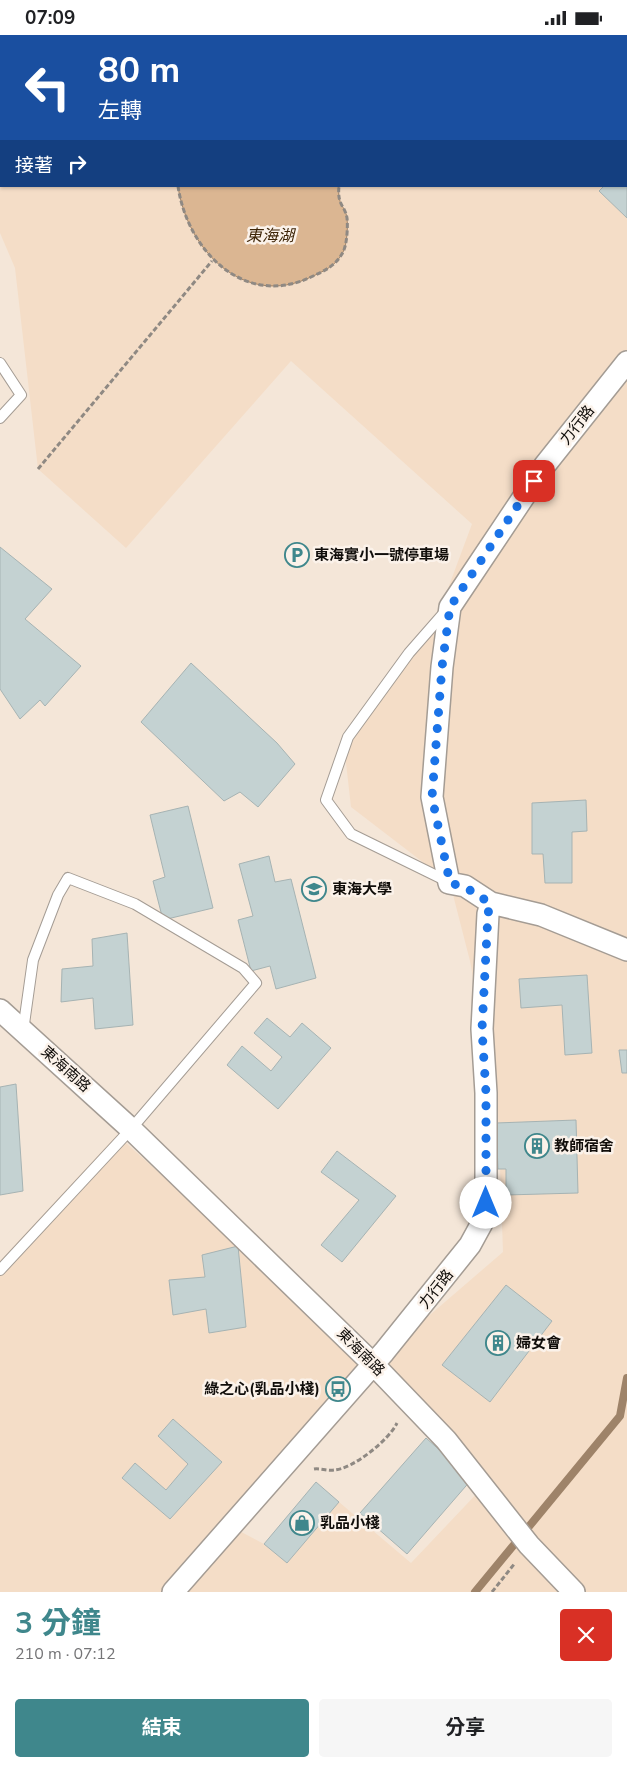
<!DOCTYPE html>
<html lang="zh-TW">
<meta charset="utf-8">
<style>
:root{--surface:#fff;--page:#f6f6f6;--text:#202124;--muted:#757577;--accent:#3f878c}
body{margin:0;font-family:"Nunito Sans","Noto Sans TC",sans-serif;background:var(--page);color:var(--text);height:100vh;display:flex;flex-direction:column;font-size:19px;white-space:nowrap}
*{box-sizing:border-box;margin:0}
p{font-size:16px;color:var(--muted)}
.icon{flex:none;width:28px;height:28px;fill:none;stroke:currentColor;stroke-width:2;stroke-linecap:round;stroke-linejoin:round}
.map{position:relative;height:1557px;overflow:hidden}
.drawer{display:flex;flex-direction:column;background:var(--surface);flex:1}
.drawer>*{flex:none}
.hud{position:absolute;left:0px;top:0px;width:628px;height:152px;box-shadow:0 1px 4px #0004;background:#1a4fa0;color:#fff;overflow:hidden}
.pin{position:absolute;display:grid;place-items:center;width:42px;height:42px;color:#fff;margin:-21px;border-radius:10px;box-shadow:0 2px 8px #0006}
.me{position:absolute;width:55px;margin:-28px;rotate:0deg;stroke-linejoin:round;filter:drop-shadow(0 0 4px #0008)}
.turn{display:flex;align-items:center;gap:18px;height:105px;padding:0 15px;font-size:22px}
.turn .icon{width:65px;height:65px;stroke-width:2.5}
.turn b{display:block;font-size:35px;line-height:42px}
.then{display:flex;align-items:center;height:48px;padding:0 15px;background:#0003;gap:10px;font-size:19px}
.round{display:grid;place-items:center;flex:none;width:52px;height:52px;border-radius:5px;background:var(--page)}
.headline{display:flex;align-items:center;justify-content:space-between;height:85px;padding:0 15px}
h1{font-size:30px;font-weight:700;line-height:38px;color:var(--accent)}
.button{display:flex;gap:10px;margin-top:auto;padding:10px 15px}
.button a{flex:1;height:58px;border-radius:5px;background:var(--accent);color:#fff;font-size:20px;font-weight:700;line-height:58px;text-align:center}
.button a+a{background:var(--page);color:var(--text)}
.status{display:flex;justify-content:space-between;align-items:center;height:35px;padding:0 25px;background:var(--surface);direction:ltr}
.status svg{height:14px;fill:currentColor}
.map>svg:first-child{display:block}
.built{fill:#f4e6d8;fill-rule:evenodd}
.green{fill:#f4ddc7;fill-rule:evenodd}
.water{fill:#dbb692;stroke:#9e8369}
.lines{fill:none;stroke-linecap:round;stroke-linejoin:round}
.stream{stroke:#9e8369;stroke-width:8}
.building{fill:#c4d2d2;stroke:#a6b3b3}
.service-casing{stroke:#a49c94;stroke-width:12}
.minor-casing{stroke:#a49c94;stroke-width:24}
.path{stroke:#8f8983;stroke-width:3;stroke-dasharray:5 2.5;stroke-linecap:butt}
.service{stroke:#fff;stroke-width:10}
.minor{stroke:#fff;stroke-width:21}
.route{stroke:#1a73e8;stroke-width:9;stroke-dasharray:0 16.2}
.labels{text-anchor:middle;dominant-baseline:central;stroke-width:5;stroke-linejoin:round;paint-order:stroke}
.street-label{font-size:15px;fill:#100d0a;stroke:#fbf2ea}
.poi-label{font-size:15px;font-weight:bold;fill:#100d0a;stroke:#fbf2ea;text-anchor:start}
.water-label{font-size:16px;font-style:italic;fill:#3e2507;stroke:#fbf2ea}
</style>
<div class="status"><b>07:09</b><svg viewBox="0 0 49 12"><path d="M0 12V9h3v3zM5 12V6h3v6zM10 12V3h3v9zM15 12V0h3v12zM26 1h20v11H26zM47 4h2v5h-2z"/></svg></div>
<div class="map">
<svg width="627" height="1557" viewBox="0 0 627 1557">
<rect width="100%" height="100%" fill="#fbf2ea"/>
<path class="built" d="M0,0H627V1557H0ZM1,1H626V151H1Z"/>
<path class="green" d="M34,0H627V1557H0V1226L117,1100L373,1329L503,1217L498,1076L470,926L450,848L351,772L344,710L434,591L472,489L291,326L126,513L38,434L15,233L0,198V50L1,48V151H626V1ZM373,1330L483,1452L411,1528L339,1467L287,1528L264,1509L228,1490ZM173,1384L222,1427L170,1484L122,1443L135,1428L166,1455L188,1429L158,1401Z"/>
<path class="water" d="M242,0H488L489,1H243Z
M178,151H339C337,171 345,170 347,183C348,191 347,210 343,217C336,231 324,236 311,242C244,274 187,215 178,151Z"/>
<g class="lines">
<path class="stream" d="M475,1557L620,1381L627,1343"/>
</g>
<path class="building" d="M627,127V183L599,156L604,151H626Z
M0,512L52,554L25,584L81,631L45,671L40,665L20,684L0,654Z
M191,628L277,708L295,729L258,772L240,757L224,766L141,687Z
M586,765L587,796L572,797V848H545L543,819H532V768Z
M188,771L213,873L163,885L153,846L165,842L150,780Z
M269,821L275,847L291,844L316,943L276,954L270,931L251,936L238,885L253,881L239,829Z
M127,898L133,990L95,994L93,963L61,967L62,934L93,931L92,904Z
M587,940L592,1018L565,1020L562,970L521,973L519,944Z
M267,983L290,1002L302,988L331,1013L278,1074L227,1030L242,1011L271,1036L282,1022L254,998Z
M619,1015H627V1038H622Z
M16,1049L23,1156L0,1160V1052Z
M576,1085L578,1158L506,1160V1134H498L496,1088Z
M337,1116L396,1161L342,1227L321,1210L359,1165L321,1137Z
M238,1211L246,1292L209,1298L206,1274L173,1280L169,1245L205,1242L202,1220Z
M506,1250L552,1286L490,1367L442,1330Z
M173,1384L222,1427L170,1484L122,1443L135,1428L166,1455L188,1429L158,1401Z
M426,1403L472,1444L407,1519L360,1478Z
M316,1447L339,1467L287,1528L264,1509Z"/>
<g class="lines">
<defs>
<path id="service" d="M0,328L21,360L0,383
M444,578L409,618L348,702L326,765L351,799L449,847
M0,1235L131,1094L256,948L243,933L135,869L68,843L58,860L33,925L23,996"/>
<path id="minor" d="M627,327L545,430L450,572L442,632L432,762L449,848L465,851L491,868L541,880L627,915
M0,975L131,1094L373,1329L446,1405L529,1510L574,1557
M173,1557L384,1317L470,1210L482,1188L486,1168V1058L482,994L488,879L491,868"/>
</defs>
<use href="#service" class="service-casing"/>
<use href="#minor" class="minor-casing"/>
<path class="path" d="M242,0L243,1
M488,0L489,1
M178,151C187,215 244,274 311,242C324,236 336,231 343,217C347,210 348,191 347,183C345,170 337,171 339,151
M38,434L212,226
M314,1434C320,1433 327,1436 334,1435C353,1434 389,1405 397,1388
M492,1557L515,1528"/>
<use href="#service" class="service"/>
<use href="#minor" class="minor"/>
</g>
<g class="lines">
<path class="route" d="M486,1168V1058L482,994L488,879L490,868L465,852L450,848L432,762L442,632L450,572L534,446"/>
</g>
<defs>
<symbol id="parking-ring" viewBox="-11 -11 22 22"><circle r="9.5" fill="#fbf2ea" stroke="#3f878c" stroke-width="1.5"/><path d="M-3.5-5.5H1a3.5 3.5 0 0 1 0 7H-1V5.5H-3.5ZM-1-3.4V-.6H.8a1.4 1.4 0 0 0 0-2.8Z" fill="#3f878c"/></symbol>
<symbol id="university-ring" viewBox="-11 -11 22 22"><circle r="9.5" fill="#fbf2ea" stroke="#3f878c" stroke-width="1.5"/><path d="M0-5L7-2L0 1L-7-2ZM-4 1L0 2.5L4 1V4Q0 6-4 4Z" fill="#3f878c"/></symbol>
<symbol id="building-ring" viewBox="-11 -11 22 22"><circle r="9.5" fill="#fbf2ea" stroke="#3f878c" stroke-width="1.5"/><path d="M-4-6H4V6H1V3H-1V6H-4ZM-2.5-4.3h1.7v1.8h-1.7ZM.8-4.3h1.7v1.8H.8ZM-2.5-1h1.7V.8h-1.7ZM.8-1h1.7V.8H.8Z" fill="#3f878c"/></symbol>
<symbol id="bus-ring" viewBox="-11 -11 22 22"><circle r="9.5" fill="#fbf2ea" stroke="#3f878c" stroke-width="1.5"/><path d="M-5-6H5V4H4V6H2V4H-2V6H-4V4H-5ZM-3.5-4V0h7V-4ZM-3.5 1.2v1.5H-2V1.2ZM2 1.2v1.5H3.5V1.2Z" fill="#3f878c"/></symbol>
<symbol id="shop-ring" viewBox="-11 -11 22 22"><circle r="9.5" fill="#fbf2ea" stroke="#3f878c" stroke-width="1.5"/><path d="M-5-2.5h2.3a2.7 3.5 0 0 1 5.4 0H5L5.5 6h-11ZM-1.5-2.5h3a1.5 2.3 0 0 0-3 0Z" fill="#3f878c"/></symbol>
</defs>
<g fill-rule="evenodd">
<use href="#parking-ring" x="283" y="506" width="28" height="28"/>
<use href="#university-ring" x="300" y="840" width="28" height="28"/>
<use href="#building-ring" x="523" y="1097" width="28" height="28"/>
<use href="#building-ring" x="484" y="1294" width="28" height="28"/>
<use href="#bus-ring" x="324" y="1340" width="28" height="28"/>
<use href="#shop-ring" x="288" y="1474" width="28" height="28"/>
</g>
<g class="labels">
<g class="street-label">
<text transform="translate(577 390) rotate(-52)">力行路</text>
<text transform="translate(66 1034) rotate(42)">東海南路</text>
<text transform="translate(436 1254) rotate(-52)">力行路</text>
<text transform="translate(361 1317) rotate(45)">東海南路</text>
</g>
<g class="poi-label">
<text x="314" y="520">東海實小一號停車場</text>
<text x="332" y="854">東海大學</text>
<text x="554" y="1111">教師宿舍</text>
<text x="516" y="1308">婦女會</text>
<text x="320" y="1354" text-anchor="end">綠之心(乳品小棧)</text>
<text x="320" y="1488">乳品小棧</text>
</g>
<g class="water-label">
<text x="270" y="201">東海湖</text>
</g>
</g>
</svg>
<div class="pin" style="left:534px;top:446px;background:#d93025"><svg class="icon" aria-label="arrive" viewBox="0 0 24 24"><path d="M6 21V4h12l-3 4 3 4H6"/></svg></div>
<svg class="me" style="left:486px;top:1168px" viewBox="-20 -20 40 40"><circle r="19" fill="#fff"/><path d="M0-13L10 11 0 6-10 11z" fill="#1a73e8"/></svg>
<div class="hud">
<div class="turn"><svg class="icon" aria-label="left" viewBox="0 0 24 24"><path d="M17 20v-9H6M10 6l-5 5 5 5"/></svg><div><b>80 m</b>左轉</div></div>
<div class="then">接著<svg class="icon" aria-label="right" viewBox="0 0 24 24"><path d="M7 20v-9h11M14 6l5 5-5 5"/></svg></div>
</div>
</div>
<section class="drawer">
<div class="headline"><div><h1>3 分鐘</h1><p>210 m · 07:12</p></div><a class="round" style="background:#d93025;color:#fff"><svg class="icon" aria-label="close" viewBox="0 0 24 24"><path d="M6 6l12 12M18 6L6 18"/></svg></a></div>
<div class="button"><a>結束</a><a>分享</a></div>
</section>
